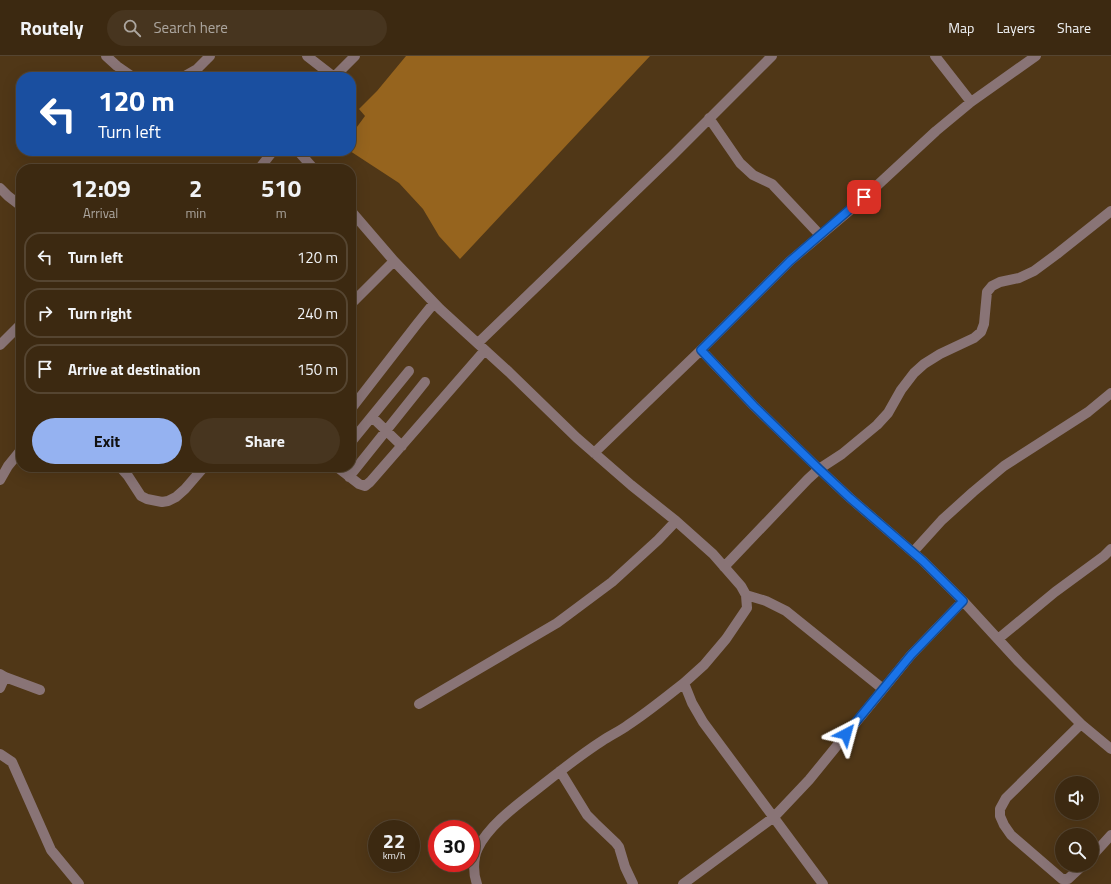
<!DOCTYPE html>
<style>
:root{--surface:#3c2911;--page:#47351f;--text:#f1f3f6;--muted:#aca69f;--line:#554531;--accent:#95b2f1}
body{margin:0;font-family:"Titillium Web",sans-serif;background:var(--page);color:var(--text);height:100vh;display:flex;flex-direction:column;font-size:15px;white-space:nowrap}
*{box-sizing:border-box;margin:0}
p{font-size:13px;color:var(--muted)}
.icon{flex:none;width:22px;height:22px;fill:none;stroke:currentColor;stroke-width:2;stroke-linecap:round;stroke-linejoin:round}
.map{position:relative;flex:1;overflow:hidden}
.sheet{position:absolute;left:16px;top:108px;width:340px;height:308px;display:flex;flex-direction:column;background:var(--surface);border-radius:16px;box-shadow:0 4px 16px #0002,0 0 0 1px var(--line)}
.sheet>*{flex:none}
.hud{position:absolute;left:16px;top:16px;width:340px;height:84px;border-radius:16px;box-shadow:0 4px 16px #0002,0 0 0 1px var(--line);background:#1a4fa0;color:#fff;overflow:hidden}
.fabs{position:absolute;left:1055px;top:720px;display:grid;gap:8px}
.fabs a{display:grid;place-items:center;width:44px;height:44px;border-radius:50%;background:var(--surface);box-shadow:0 4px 16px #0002,0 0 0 1px var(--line);font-size:20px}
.speed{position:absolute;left:368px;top:764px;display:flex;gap:8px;font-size:20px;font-weight:700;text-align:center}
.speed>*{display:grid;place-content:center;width:52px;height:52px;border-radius:50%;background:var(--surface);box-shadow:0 4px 16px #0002,0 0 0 1px var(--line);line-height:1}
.speed small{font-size:10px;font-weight:400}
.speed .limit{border:6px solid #d22;background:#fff;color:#111}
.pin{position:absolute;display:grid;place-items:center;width:34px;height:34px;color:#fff;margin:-17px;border-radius:8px;box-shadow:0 2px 6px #0006}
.me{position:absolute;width:44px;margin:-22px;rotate:39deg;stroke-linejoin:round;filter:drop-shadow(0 0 3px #0008)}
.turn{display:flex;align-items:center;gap:14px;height:84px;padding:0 16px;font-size:18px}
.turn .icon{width:52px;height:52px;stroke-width:2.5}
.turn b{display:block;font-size:28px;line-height:34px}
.eta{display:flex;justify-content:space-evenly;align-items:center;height:68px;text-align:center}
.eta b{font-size:24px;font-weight:700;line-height:28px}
.cta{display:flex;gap:8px;margin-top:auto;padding:8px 16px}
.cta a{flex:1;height:46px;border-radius:24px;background:var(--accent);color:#111;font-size:16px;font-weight:700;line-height:46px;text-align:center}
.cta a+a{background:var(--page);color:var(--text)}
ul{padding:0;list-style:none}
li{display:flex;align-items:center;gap:12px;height:50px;margin:0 8px 6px;padding:0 8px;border:2px solid var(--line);border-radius:16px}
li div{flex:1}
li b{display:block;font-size:15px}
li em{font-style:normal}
header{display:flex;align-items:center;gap:24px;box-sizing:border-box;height:56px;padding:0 20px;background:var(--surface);border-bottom:1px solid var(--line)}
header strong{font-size:19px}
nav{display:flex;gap:22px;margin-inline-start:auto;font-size:14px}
.search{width:280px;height:36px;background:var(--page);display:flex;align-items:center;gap:10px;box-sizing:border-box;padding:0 14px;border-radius:22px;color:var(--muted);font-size:15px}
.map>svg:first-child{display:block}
.forest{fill:#96641e}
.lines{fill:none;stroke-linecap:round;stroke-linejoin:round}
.minor{stroke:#897476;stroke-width:10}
.route-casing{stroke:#114b97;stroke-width:10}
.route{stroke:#1a73e8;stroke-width:7}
</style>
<header>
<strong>Routely</strong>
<div class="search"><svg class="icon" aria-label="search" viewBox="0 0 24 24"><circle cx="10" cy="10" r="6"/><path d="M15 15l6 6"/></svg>Search here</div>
<nav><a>Map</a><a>Layers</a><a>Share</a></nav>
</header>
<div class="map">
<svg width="1111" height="828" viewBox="0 0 1111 828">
<rect width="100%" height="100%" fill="#503717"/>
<path class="forest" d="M406,0H650L460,203L439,180L423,153L399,127L350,95H351V90L353,87L351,84V79L365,60L359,53L377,35Z"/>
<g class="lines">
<path class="minor" d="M106,0L117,10L133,21
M307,0L334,21
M935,0L971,46
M183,21L197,13L210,0
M334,21L355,0
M709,62L740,107L753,119L772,128L820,179
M298,95L314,113
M259,113L273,95
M0,132L8,140L21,150
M351,155L394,205L440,253L509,316L577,382L631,429L676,465L713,498L741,530L746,539L747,552L726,583L704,609L684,627L692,647L703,666L823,828
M351,248L394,205
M478,287L672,100L772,0
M0,289L21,268
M701,294L754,350L819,413L850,442L923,505L963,545L1019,606L1081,668L1111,693
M351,353L417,268L434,247
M372,361L402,390
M351,386L409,315
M594,397L701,294L790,205L855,150L936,75L971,46L1036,0
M120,411L128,420L141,440L147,443L162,446L168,445L176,441L185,433L204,411
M337,411L359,428L365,430L370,426L485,294
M349,421L425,326
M0,424L8,410L21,394
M913,496L942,464L973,436L1004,410L1088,356L1111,337
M724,511L808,423L819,413L842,398L877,369L888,357L901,334L914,317L924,308L940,298L974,282L981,276L984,268L987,236L992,230L1000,226L1019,222L1034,215L1057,198L1111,155
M746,539L766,545L786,555L883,633
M998,583L1055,536L1104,500L1111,493
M0,618L5,621L40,634
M0,632L5,621
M419,648L557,567L612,526L658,484L676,465
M1081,668L1006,742L1000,753V760L1004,769L1011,779L1062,823H1068L1083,809
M0,698L12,706L51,794L79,828
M560,715L587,759L595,767L616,787L619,791L625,811L633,828
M1092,800L1111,779
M477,828C473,818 473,802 478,792C488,771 513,752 531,738C554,720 577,701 602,685C611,679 620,675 628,669C648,656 666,641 684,627
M683,828L774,761L809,724L911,599L963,545"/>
</g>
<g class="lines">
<defs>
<path id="route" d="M846,678L911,599L963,545L923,505L850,442L819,413L754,350L701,294L790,205L864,141"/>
</defs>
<use href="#route" class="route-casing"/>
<use href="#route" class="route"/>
</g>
</svg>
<div class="fabs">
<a><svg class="icon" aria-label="sound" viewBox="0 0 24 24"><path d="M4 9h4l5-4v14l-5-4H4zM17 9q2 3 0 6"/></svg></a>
<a><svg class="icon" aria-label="search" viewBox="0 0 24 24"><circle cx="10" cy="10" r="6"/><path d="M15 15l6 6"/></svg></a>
</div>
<div class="speed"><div>22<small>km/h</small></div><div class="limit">30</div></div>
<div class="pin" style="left:864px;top:141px;background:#d93025"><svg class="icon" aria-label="arrive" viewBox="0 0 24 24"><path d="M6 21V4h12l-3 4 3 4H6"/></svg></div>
<svg class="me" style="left:846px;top:678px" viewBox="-20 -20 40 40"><path d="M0-17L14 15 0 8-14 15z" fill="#1a73e8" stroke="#fff" stroke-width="4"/></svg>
<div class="hud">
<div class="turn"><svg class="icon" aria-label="left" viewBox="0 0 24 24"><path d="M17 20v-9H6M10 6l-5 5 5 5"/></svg><div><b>120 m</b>Turn left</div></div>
</div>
<section class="sheet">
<div class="eta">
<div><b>12:09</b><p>Arrival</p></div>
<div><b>2</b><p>min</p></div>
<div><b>510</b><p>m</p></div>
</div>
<ul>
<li><svg class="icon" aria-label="left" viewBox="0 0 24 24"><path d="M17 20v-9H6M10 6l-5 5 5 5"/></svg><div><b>Turn left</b></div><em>120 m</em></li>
<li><svg class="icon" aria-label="right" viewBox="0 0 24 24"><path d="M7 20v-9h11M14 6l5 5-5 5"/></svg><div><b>Turn right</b></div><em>240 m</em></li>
<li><svg class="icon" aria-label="arrive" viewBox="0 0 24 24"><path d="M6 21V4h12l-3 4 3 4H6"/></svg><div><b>Arrive at destination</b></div><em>150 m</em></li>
</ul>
<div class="cta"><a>Exit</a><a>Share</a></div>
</section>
</div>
